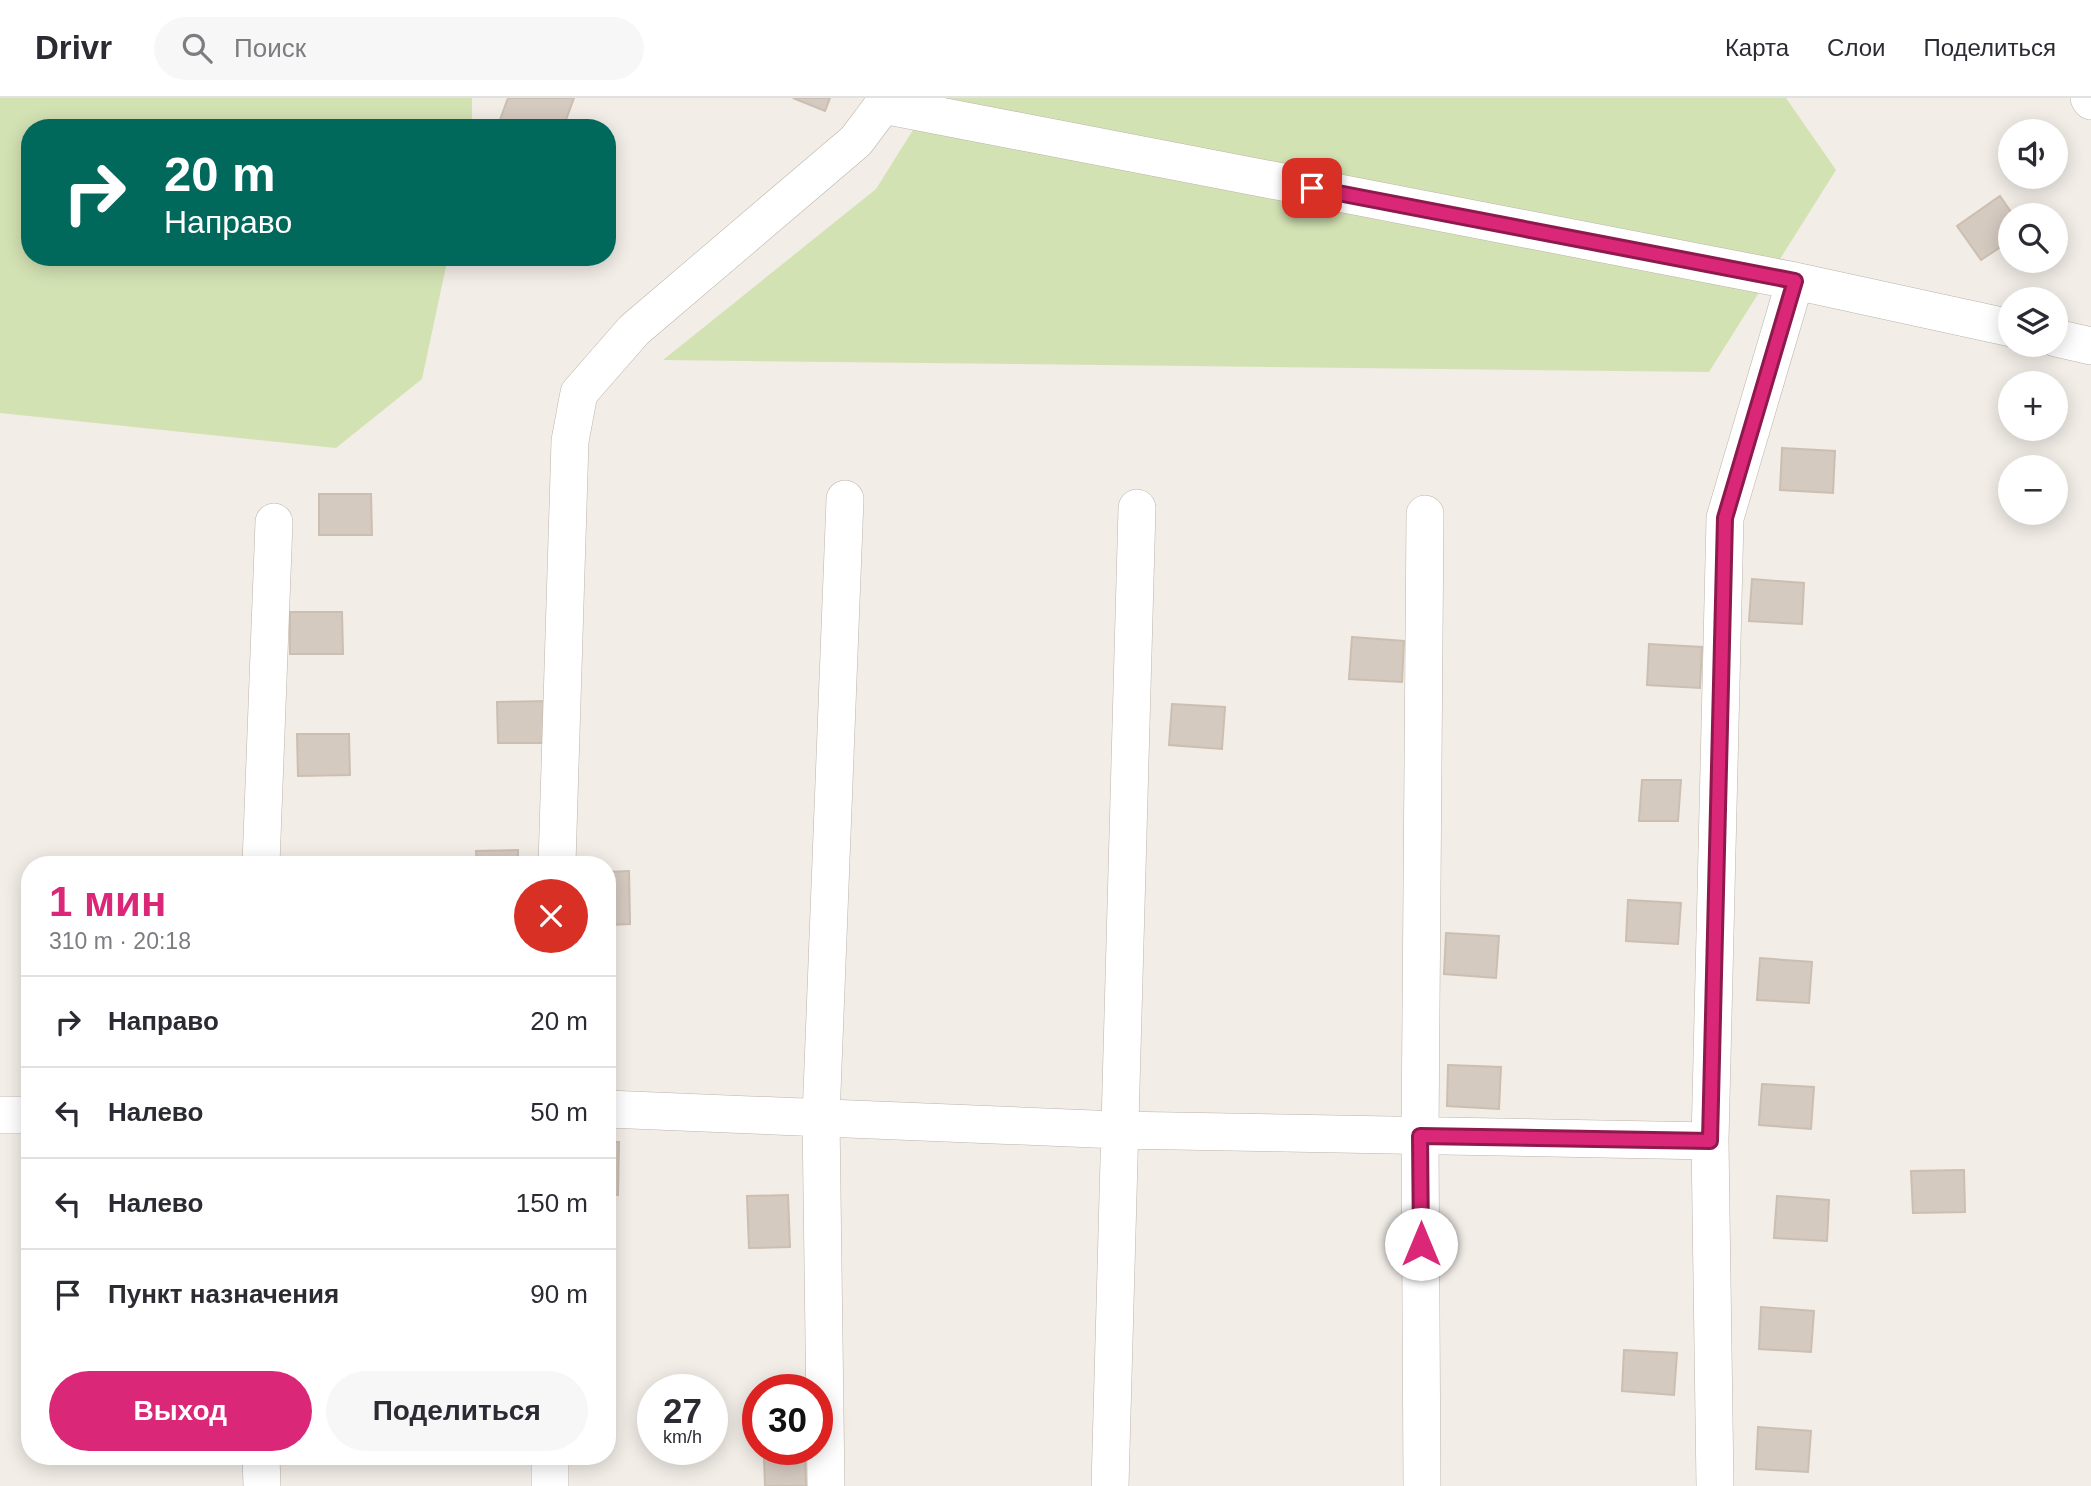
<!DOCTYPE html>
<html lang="ru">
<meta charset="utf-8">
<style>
:root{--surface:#fff;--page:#f7f7f7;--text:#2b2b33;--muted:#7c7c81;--line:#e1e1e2;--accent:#db2777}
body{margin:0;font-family:Helvetica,sans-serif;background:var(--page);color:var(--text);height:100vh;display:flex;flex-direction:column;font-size:26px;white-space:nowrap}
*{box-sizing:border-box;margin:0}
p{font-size:23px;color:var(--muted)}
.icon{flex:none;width:38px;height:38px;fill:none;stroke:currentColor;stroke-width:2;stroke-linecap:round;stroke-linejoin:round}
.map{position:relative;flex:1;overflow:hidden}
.side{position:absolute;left:21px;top:758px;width:595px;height:609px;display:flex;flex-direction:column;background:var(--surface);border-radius:28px;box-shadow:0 4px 18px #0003}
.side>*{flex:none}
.guide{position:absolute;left:21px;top:21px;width:595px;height:147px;border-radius:28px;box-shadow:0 4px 18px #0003;background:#00695c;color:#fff;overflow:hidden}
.fabs{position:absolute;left:1998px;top:21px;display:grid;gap:14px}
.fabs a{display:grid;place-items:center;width:70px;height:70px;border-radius:50%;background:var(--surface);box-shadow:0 4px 18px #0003;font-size:35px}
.speed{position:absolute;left:637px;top:1276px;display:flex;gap:14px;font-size:35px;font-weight:700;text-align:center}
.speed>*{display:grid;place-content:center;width:91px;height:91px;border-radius:50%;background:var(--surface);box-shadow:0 4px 18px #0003;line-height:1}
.speed small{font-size:18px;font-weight:400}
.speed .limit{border:10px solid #d22;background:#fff;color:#111}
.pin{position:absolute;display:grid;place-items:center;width:60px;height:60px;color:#fff;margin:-30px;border-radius:14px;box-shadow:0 4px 10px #0006}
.me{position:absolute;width:77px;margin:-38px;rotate:0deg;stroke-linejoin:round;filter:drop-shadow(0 0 5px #0008)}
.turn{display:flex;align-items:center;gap:24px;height:147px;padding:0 28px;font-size:32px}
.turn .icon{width:91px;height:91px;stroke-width:2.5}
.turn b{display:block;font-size:49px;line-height:60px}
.round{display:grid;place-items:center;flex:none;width:74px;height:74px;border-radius:37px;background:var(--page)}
.head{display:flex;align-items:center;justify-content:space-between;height:119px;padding:0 28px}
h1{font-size:42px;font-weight:700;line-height:52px;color:var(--accent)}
.primary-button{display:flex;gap:14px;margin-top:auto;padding:14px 28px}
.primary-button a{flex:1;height:80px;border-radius:42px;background:var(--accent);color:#fff;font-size:28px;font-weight:700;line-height:80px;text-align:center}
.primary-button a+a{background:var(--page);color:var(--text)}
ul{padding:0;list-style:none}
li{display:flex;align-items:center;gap:21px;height:91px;padding:0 28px;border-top:2px solid var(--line)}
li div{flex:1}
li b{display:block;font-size:26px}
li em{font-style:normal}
header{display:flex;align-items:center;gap:42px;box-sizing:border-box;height:98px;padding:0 35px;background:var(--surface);border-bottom:2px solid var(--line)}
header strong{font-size:33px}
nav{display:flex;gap:38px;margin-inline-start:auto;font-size:24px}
.search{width:490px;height:63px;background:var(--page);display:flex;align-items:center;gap:18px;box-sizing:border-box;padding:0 24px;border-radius:38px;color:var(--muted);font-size:26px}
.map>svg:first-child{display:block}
.green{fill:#d3e2b3}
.building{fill:#d5cac0;stroke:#ccbeb1;stroke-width:2}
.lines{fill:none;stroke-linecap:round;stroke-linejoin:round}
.minor-casing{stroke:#bcb3aa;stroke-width:38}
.minor{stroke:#fff;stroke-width:37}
.route-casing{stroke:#8e194d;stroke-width:18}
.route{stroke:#db2777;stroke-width:12}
</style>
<header>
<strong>Drivr</strong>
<div class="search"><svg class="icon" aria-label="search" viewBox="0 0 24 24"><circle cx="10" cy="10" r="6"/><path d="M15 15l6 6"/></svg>Поиск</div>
<nav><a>Карта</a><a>Слои</a><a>Поделиться</a></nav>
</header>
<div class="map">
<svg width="2091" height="1388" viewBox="0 0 2091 1388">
<rect width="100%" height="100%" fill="#f2ede7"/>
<path class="green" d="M0,0H472V30H30V159H448L422,281L336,350L0,315Z
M933,0H1786L1836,72L1709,274L663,262L876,91Z"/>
<path class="building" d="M508,0H574L563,30H497Z
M793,0H830L825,13Z
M2000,98L2013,117H2011V142L1981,162L1957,128Z
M1782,350L1835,353L1833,395L1780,392Z
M319,396H371L372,437H319Z
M1752,481L1804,485L1802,526L1749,523Z
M290,514H342L343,556H290Z
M1352,539L1404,543L1402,584L1349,581Z
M1649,546L1702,549L1700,590L1647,587Z
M550,603V645H498L497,604Z
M1172,606L1225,609L1222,651L1169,647Z
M297,636H349L350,677L298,678Z
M1642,682H1681L1678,723H1639Z
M518,752V766H477L476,753Z
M292,764H345V766H292Z
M629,773L630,826L607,827V774Z
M1628,802L1681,805L1678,846L1626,843Z
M1446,835L1499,838L1496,880L1444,876Z
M1760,860L1812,864L1809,905L1757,902Z
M1448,967L1501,969L1499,1011L1447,1008Z
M1762,986L1814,989L1811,1031L1759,1027Z
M607,1044H619L618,1097L607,1096Z
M1964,1072L1965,1114L1913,1115L1911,1073Z
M788,1097L790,1149L749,1150L747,1098Z
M1777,1098L1829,1102L1827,1143L1774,1140Z
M1761,1209L1814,1213L1811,1254L1759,1251Z
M1624,1252L1677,1255L1674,1297L1622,1293Z
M607,1287L615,1288L612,1340H607Z
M1758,1329L1811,1333L1808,1374L1756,1371Z
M805,1357L806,1388H765L764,1359Z"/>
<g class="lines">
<defs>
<path id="minor" d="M887,0L883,7L1795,183L2011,230
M2089,0L2091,3
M2056,240L2091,248
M261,766L274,424
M557,766L570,343L579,295L634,232L856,43L883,7
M607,1011L1118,1032L1710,1043
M0,1017H30
M261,1358L262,1388
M550,1358V1388
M826,1388L821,1020L845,401
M1110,1388L1137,410
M1422,1388L1420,1038L1425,416
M1715,1388L1710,1043L1725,420L1795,183"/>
</defs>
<use href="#minor" class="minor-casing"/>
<use href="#minor" class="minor"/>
</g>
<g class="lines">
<defs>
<path id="route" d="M1312,90L1795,183L1725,420L1710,1043L1420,1038L1421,1146"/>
</defs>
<use href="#route" class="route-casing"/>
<use href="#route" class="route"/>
</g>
</svg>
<div class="fabs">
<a><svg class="icon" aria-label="sound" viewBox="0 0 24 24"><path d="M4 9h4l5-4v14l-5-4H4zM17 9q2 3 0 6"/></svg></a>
<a><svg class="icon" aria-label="search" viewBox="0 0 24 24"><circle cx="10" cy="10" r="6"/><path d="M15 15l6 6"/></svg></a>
<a><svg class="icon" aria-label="layers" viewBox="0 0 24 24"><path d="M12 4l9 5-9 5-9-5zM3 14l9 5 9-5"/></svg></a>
<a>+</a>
<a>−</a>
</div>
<div class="speed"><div>27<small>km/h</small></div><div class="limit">30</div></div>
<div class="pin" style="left:1312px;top:90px;background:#d93025"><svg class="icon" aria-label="arrive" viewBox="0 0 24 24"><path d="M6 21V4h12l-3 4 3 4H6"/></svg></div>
<svg class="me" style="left:1421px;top:1146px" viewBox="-20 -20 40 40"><circle r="19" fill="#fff"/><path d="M0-13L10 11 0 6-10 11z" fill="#db2777"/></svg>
<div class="guide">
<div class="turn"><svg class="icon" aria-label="right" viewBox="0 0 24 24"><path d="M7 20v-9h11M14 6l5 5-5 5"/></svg><div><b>20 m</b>Направо</div></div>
</div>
<section class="side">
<div class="head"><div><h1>1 мин</h1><p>310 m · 20:18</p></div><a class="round" style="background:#d93025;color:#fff"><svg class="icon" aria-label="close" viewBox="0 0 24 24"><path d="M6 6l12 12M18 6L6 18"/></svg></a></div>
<ul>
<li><svg class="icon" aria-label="right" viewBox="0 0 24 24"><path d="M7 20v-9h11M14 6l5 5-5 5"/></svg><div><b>Направо</b></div><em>20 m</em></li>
<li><svg class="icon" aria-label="left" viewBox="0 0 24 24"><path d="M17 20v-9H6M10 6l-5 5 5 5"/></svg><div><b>Налево</b></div><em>50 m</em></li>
<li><svg class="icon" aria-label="left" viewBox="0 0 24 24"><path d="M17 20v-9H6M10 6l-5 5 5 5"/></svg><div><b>Налево</b></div><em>150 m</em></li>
<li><svg class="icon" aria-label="arrive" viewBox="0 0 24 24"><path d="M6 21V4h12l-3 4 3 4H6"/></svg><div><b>Пункт назначения</b></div><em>90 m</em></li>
</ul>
<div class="primary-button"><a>Выход</a><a>Поделиться</a></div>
</section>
</div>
